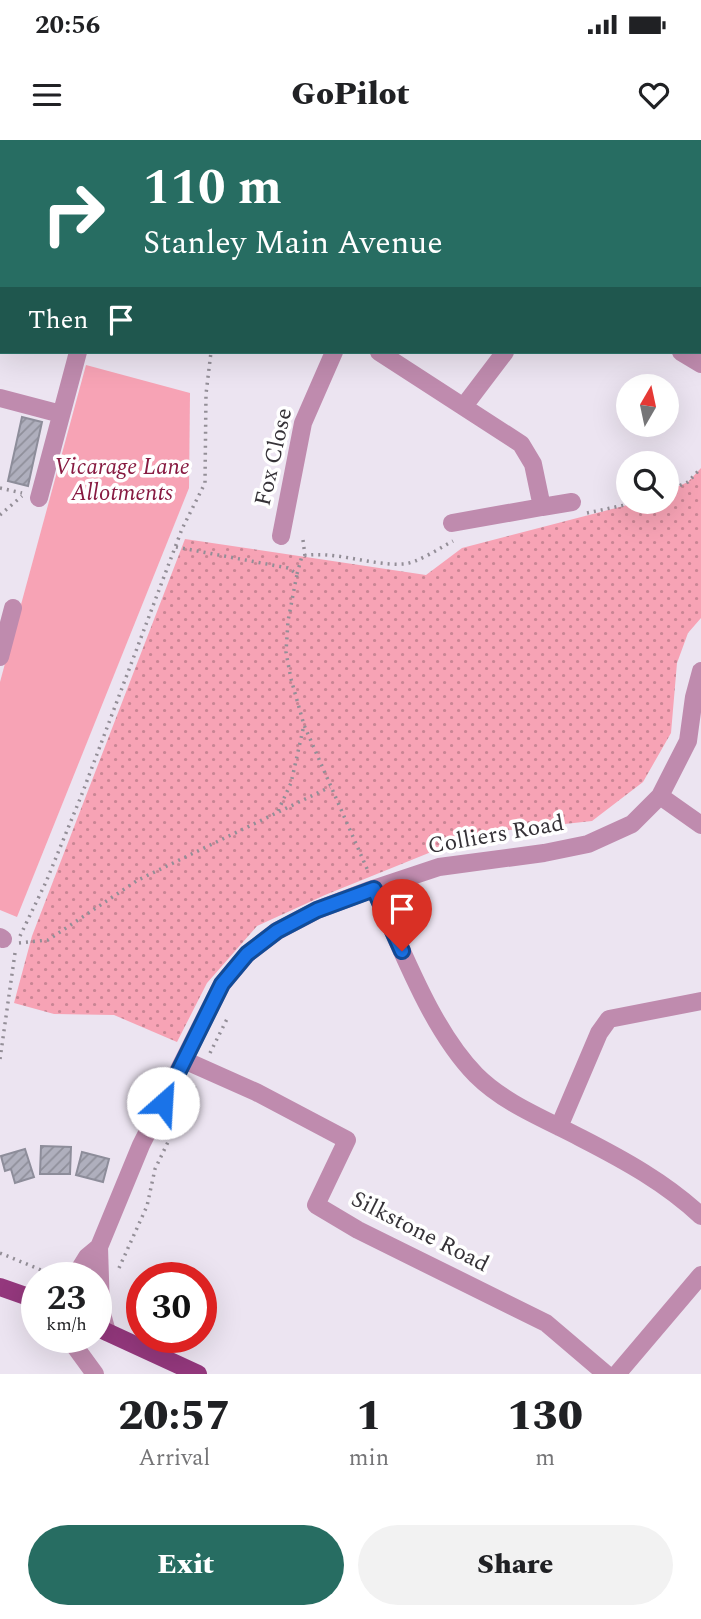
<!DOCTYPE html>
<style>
:root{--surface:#fff;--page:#f2f2f2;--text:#202124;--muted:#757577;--accent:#276d62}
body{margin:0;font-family:Spectral,serif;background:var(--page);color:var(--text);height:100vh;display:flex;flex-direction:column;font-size:26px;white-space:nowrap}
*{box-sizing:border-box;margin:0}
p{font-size:23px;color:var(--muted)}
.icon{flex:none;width:38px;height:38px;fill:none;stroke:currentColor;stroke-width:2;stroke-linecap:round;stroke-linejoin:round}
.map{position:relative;height:1234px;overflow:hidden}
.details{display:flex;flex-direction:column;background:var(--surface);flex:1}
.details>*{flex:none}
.hud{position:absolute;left:0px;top:0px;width:702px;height:214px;box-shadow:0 7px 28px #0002;background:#276d62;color:#fff;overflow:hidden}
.needle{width:46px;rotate:9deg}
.controls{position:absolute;left:616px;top:234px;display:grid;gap:14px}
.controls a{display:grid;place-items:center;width:63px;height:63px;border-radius:50%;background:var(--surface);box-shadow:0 7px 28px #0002;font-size:35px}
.speed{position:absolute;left:21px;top:1122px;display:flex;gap:14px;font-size:35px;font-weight:700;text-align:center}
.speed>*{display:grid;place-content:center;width:91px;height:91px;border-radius:50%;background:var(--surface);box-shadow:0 7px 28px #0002;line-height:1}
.speed small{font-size:18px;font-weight:400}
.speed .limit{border:10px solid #d22;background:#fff;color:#111}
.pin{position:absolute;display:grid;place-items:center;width:60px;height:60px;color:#fff;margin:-72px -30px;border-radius:50% 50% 50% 0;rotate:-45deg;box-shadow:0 0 7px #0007}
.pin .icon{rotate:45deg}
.me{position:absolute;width:77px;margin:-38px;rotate:26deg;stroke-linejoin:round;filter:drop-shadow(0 0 5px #0008)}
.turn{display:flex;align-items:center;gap:24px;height:147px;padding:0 28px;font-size:32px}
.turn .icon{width:91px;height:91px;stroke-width:2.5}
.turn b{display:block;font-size:49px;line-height:60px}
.then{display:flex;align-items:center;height:66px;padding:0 28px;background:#0003;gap:14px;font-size:26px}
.eta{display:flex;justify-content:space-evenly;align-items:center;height:119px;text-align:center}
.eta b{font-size:42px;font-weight:800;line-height:49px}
.cta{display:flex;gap:14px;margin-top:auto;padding:14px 28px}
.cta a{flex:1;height:80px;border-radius:42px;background:var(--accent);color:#fff;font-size:28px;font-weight:800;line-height:80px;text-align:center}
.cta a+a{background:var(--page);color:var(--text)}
.status{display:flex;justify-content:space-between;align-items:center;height:49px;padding:0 35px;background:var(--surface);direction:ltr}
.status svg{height:19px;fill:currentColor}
header{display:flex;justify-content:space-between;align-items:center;height:91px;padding:0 28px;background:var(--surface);font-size:32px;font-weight:800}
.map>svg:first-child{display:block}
.grass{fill:url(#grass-dots)}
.garden{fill:#f7a3b5}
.building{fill:url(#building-hatch);stroke:#8d8d9a;stroke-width:2}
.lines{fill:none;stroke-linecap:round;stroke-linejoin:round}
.path{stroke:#938e97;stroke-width:3.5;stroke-dasharray:2 5;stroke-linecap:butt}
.service{stroke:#bf8bae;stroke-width:10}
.minor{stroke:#bf8bae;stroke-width:18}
.primary{stroke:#94387d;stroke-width:18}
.route-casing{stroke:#114b97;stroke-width:18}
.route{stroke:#1a73e8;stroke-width:12}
.labels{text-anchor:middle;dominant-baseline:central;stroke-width:7;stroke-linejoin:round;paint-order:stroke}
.street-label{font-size:23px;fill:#353237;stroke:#fff}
.park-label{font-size:23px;font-style:italic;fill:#871a41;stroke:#fff}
</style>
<div class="status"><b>20:56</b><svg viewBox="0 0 49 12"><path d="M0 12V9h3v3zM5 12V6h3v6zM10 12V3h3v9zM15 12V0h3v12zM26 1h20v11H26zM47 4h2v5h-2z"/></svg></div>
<header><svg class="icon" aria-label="menu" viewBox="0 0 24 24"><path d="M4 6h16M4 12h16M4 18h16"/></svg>GoPilot<svg class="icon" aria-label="heart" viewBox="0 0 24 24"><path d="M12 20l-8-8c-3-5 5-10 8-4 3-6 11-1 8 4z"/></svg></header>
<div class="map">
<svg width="701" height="1234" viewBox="0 0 701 1234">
<defs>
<pattern id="grass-dots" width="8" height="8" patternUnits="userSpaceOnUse" patternTransform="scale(1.75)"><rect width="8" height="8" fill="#f7a3b5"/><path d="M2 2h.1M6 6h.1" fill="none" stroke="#c98594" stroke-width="1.8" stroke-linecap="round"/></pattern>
<pattern id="building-hatch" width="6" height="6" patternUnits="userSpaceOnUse" patternTransform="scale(1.75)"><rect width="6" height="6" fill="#afafbd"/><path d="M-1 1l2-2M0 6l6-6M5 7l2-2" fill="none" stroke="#8f8f9a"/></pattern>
</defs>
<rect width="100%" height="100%" fill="#ece4f1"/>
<path class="grass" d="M701,328V478L688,493L677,523L671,593L643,642L592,681L501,691L446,706L325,755L257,786L207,843L177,902L114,875L54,874L14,863L32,796L185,399L426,435L462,408L639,362H667V351L688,342Z"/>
<path class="garden" d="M86,225L190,253L189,348L17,777L0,770V542Z"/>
<path class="building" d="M22,277L42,282L28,346L8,341Z
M41,1006L71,1007L70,1034H40Z
M25,1009L34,1037L15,1043L11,1029L5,1031L1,1016Z
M82,1012L109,1019L103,1042L76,1035Z"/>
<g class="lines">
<path class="path" d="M248,0V2
M0,348L22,353
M667,351L688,342L701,328
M587,373L639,362
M0,375L22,356
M303,400L305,416
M176,407L288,428L297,434L288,481L286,512L291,539L304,585L368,731
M297,434L302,416C335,410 370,426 404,424C417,423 440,408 453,401
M278,671L291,643L304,585
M20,796L46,742L82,654L182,389L205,343L206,254L211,212
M19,803L48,800L138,740L330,647
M210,913L227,879
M0,919L15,813
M0,1113L46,1132L58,1128
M119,1128L147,1066L155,1029L195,946"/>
<path class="service" d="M0,182V187"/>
<path class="minor" d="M0,101L2,102
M379,212L521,304L533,324L542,367L572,362
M681,212L701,224
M0,258L61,274
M464,266L505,212
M39,358L78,212
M452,383L542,367
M281,396L303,283L334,212
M0,517L13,468
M660,656L701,685
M374,749C402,808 430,888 476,935C505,964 545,979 581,998C624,1020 666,1043 701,1076
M0,797L3,799
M184,920L256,952L347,1000L316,1065L358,1090L546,1183L606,1234
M559,987L599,893L609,879L701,861
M99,1107L101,1170L107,1192
M74,1138L87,1117L99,1107L141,1005L222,844L247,814L277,791L317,770L370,750L439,727L544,713L588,704L632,684L660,656L688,601L694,557L701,531
M68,1197L95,1234
M617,1234L701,1135"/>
<path class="primary" d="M0,1147L37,1160
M96,1187L198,1234"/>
</g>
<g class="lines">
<defs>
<path id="route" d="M163,963L222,844L247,814L277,791L317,770L374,749L402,811"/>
</defs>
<use href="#route" class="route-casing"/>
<use href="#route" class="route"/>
</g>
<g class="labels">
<g class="street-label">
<text transform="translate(274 317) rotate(-77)">Fox Close</text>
<text transform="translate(496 695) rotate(-10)">Colliers Road</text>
<text transform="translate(420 1092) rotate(27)">Silkstone Road</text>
</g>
<g class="park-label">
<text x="122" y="327">Vicarage Lane<tspan x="122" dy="26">Allotments</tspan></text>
</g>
</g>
</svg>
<div class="controls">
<a><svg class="needle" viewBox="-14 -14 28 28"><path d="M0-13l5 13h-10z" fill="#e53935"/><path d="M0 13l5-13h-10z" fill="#757577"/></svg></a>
<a><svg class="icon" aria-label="search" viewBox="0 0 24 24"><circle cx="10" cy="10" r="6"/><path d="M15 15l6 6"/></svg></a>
</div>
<div class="speed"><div>23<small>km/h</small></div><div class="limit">30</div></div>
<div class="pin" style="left:402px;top:811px;background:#d93025"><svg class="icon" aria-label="arrive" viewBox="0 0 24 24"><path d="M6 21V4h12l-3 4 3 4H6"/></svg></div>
<svg class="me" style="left:163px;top:963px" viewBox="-20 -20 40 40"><circle r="19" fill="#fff"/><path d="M0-13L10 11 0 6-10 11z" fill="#1a73e8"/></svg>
<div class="hud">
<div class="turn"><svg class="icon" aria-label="right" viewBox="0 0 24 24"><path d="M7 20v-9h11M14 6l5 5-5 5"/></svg><div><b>110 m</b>Stanley Main Avenue</div></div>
<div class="then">Then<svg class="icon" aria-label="arrive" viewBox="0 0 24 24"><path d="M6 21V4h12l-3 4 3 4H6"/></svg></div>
</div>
</div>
<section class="details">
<div class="eta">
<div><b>20:57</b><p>Arrival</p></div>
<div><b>1</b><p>min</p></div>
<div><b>130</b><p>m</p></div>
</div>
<div class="cta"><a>Exit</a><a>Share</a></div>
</section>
